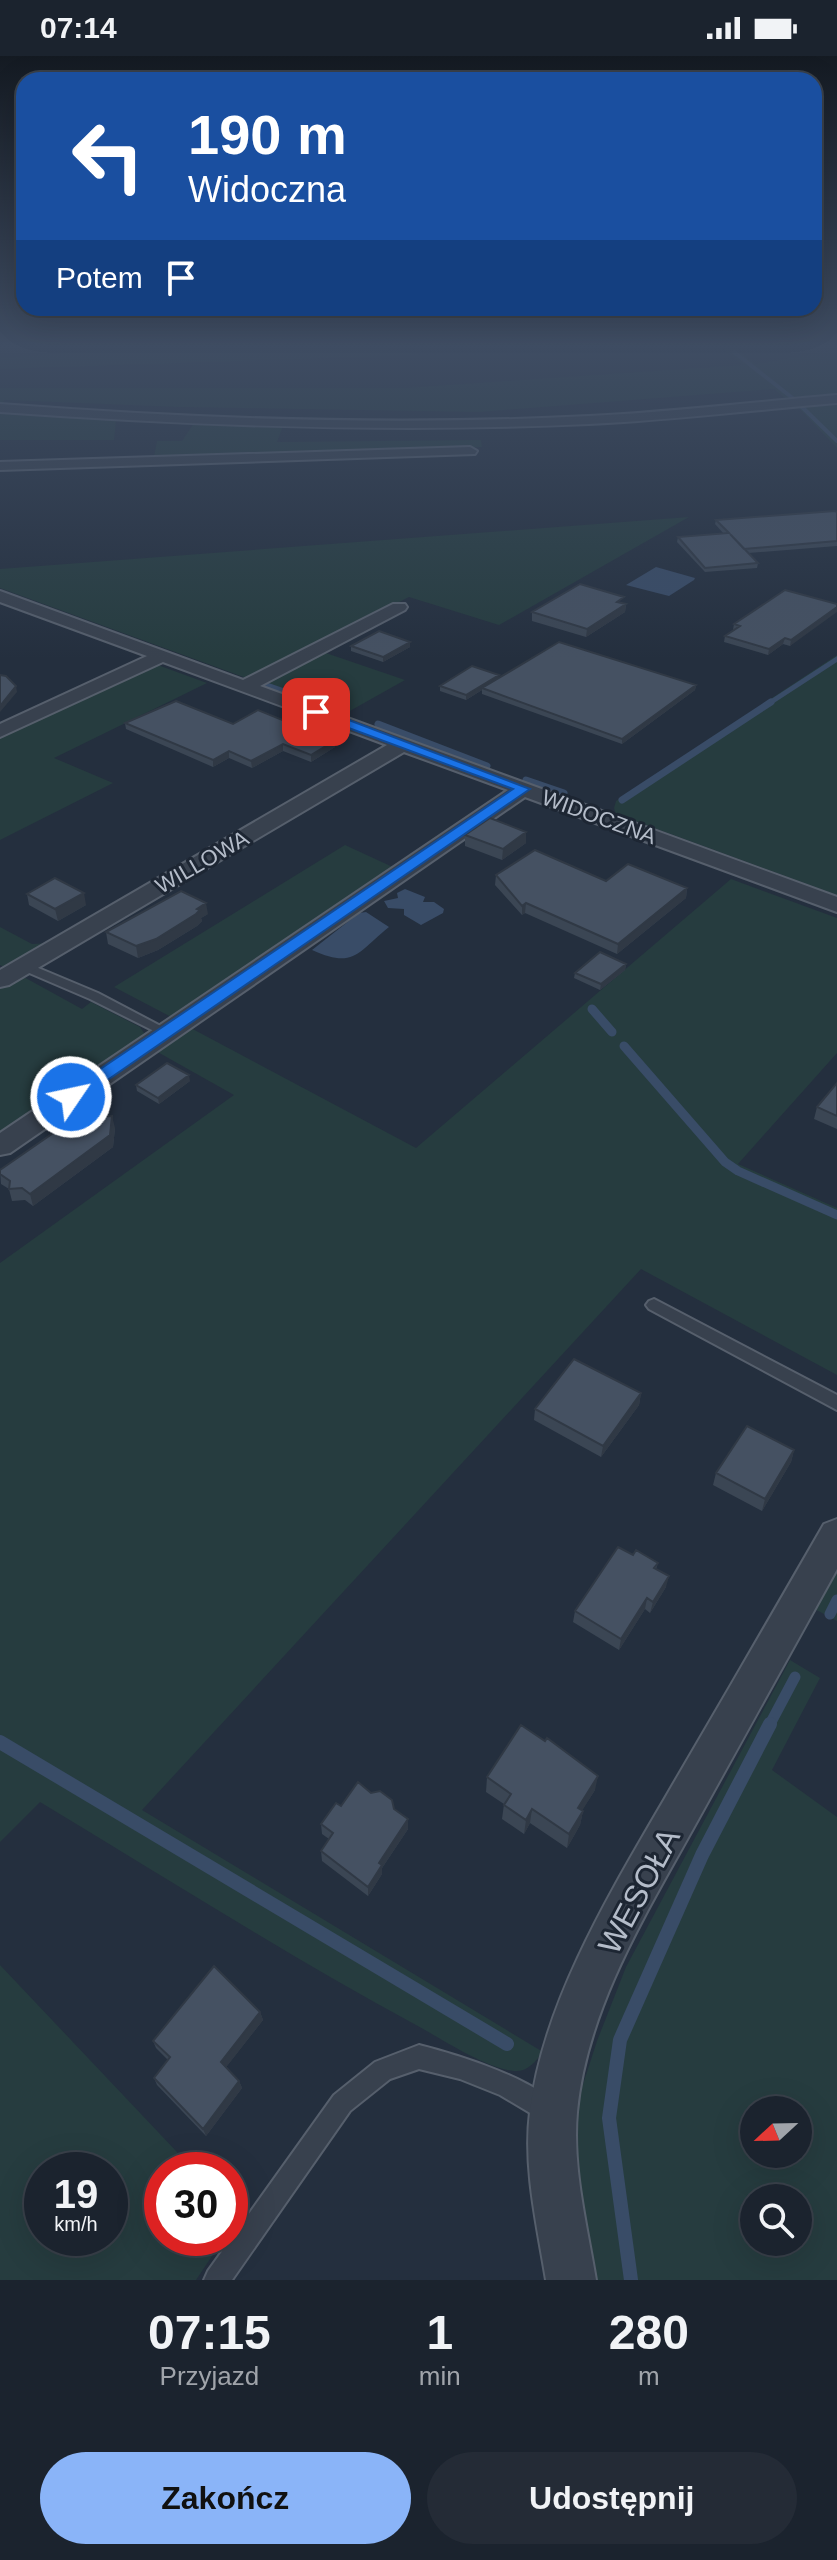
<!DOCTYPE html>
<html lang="pl">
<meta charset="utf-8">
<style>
:root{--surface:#1b232e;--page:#242b36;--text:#f1f3f6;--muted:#a0a4aa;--line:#39404a;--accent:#8ab4f8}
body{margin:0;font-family:Arial,sans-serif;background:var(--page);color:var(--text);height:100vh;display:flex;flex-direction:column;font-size:30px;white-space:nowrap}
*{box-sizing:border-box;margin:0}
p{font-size:26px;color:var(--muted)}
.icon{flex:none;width:44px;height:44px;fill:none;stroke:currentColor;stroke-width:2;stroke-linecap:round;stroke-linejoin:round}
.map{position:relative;height:2224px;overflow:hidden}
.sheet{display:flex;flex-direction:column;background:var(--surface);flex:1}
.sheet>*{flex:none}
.top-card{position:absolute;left:16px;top:16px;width:806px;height:244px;border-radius:24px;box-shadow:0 8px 32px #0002,0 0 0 2px var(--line);background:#1a4fa0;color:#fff;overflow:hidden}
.needle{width:52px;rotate:248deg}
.controls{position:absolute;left:740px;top:2040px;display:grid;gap:16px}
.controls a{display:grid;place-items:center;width:72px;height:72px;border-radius:50%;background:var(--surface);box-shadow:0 8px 32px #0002,0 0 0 2px var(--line);font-size:40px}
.speed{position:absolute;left:24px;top:2096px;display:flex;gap:16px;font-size:40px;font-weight:700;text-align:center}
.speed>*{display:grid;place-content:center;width:104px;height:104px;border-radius:50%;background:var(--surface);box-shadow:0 8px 32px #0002,0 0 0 2px var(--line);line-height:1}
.speed small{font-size:20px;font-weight:400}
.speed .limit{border:12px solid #d22;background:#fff;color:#111}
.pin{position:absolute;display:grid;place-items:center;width:68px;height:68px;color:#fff;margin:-34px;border-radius:16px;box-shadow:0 4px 12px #0006}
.me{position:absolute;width:88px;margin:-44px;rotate:56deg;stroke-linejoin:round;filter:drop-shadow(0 0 6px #0008)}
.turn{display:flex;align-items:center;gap:28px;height:168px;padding:0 40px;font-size:36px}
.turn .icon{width:104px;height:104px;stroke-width:2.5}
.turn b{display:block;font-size:56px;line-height:68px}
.then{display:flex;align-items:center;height:76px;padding:0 40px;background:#0003;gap:16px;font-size:30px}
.eta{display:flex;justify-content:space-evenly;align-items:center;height:136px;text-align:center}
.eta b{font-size:48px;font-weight:600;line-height:56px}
.primary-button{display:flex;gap:16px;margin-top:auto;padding:16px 40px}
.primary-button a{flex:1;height:92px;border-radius:48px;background:var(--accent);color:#111;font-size:32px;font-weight:600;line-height:92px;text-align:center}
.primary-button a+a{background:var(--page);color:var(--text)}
.status{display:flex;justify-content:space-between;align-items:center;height:56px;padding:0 40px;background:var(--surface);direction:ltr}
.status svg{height:22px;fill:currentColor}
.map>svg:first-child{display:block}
.green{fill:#263c3f;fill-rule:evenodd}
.water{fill:#394c67}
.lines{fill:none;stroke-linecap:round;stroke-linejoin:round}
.stream-far5{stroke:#394c67;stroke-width:4}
.stream-far4{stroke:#394c67;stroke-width:5}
.stream-far3{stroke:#394c67;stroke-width:7}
.stream-far2{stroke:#394c67;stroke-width:9}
.stream-far1{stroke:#394c67;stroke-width:11}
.stream{stroke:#394c67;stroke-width:14}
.service-casing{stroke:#565f6c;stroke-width:4}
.minor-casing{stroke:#565f6c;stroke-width:4}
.service{fill:#38414e;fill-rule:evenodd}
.minor{fill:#38414e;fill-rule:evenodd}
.wall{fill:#3b4654}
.shaded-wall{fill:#303945}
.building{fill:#455162;stroke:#303945;stroke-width:2}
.route{fill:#1a73e8;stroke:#114b97;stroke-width:2}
.labels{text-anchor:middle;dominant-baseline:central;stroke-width:6;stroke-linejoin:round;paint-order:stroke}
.far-street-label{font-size:22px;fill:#b4bcc9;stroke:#1d2633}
.near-street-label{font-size:32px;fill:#b4bcc9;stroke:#1d2633}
</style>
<div class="status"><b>07:14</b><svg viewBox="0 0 49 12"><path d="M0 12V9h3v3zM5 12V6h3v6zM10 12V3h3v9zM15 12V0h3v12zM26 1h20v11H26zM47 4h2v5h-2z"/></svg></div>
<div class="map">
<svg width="837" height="2224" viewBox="0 0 837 2224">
<rect width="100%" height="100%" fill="#242f3e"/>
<path class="green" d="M150,291H373L418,299L0,313V302Z
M721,291H732L756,308L837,294V341L789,345L774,333L479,356L179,351L5,344L0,348V332H405L743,309Z
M837,345V392L797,350Z
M0,354L116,364L114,384H0Z
M194,367L283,370L277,386L481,384L482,391L154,401L157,385H182Z
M689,461L499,569L409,541L249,623L0,532V513Z
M323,596L405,624L348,656L264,626Z
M837,599V839L616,758L614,752L616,745Z
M155,608L207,627L54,702L113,727L0,784V680Z
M345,789L397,813L175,963L114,931Z
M731,823L837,862V997L738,1108L837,1152V1319L641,1213L142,1754L543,1996C535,2006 528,2016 514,2015C485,2012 442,1983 416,1969C288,1900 165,1821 40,1746L0,1786V1207L234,1039L154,994L187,970L416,1092Z
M0,871L32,888L51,887L8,913L0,909Z
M22,920L82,953L91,946L140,971L144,977L137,988L5,1079L0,1075V933Z
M837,1504V1565L811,1551Z
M790,1604L820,1622L772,1714L837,1761V2224H592L577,2123L575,2053L597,1985L626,1911ZM754,2054H798V2098H754ZM754,2142H798V2186H754Z
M0,1909L194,2114H162V2182H224L196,2224H0ZM42,2114H110V2182H42Z"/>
<path class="water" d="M656,511L695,522L694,524L669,540L626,529Z
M405,833L425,841L423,846H434L444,853L443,857L421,869L404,859V853L388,852L384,845L398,842L397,837Z
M366,856L389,871C357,897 354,913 312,894L359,857Z"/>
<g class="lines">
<path class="stream-far5" d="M734,296L795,344
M802,351L837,385"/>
<path class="stream-far4" d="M267,629L322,648
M768,648L837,603"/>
<path class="stream-far3" d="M316,646L327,650
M378,668L487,710
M526,724L564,737
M622,744L771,646"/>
<path class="stream-far2" d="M592,953L612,976
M624,990L725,1106L738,1115L837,1159"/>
<path class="stream-far1" d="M830,1558L837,1544
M769,1670L795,1621"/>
<path class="stream" d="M0,1686L507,1988
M631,2224L609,2062L620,1984L702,1799L770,1668"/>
<defs>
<path id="service" d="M24,906L98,937L172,976L170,979H162L90,943L20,913V907Z
M654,1243L837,1339V1354L649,1253L646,1249L649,1245Z
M419,1989C451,1997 546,2025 559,2055L555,2063L547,2067L500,2039L460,2023L419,2013L390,2023L350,2055L232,2224H204L208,2215L334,2039L375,2006Z"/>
<path id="minor" d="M837,339V347C754,354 672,364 589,368C392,377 196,370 0,356V348C196,363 392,370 589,360C672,356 754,346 837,339Z
M470,391L477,395L475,398L0,414V406Z
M0,535L243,624L393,548H405L407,551L405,554L260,630L837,841V856L525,741L10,1097L0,1099V1077L508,734L404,696L9,929L0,931V914L387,689L163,606L0,681V668L147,600L0,546Z
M837,1463V1513C791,1596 745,1679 699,1762C649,1853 587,1950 577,2056C572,2112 587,2169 596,2224H546C537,2169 523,2111 530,2056C543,1943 616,1827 672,1730C723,1643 774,1555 824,1468Z"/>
</defs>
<use href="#service" class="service-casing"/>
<use href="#minor" class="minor-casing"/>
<use href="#service" class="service"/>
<use href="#minor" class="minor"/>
</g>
<path class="wall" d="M837,456V490L748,497L758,507L757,512L705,516L677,486L678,481L724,478L715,468L716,464Z
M624,548H626L625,556L586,581L532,565V556Z
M837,548L790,590L783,588L768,599L724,586L725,580L733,574L734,568Z
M410,586V591L383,606L351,595V590Z
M498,623L696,629L695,634L622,688L482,638V634L466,644L440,635V630Z
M125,667L233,668L334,685L335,691L311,706L283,695L252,712L229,702L213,711L126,673Z
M526,776V787L502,804L465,790V779Z
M496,819L606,825L687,832L686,842L617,898L525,857L522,859L495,829Z
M27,838L86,849L58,865L29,849Z
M208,858L201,862L202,865L197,870L158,894L138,902L108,888L106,876Z
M626,908L625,914L600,934L574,922L575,917Z
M190,1025L159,1048L137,1035L136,1029Z
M837,1027V1073L814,1063L817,1051Z
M115,1072L113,1091L33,1150L25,1144L12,1145L9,1133L1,1128L0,1114Z
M641,1337L639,1349L601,1401L534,1364L535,1353Z
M794,1394L791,1406L762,1455L713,1429L716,1417Z
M633,1499L658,1507L656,1513L666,1531L650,1557L645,1553L619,1594L573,1566L575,1555Z
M487,1721L595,1734L582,1754L583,1755L580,1769L567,1792L530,1767L524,1778L502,1763L504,1748L486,1736Z
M341,1750L394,1753L408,1763V1773L382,1812V1818L368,1840L322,1805L321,1795L329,1783L322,1778L321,1768Z
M260,1956L263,1964L226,2011L239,2025L242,2032L206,2080L157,2029L154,2022L168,2004L156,1992L153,1985Z"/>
<path class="shaded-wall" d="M626,548L625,556L586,581L587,573Z
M837,551V556L790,590L791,584Z
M785,582L783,588L768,599L769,593Z
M410,586V591L383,606V601Z
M499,619L498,624L482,632V634L466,644V639Z
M696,629L695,634L622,688V683Z
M16,630L17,636L0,656V650Z
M334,685L335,691L311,706V699Z
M283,688V695L252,712L251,705Z
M229,695V702L213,711V704Z
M526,776V787L502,804L503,793Z
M687,832L686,842L617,898L618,888Z
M84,837L86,849L58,865L55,853Z
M206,847L208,858L201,862L202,865L197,870L158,894L138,902L136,890Z
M526,847L525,857L522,859V850Z
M626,908L625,914L600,934L601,928Z
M189,1019L190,1025L159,1048L158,1042Z
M112,1060L115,1072L113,1091L33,1150L30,1138Z
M641,1337L639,1349L601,1401L603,1390Z
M794,1394L791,1406L762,1455L765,1443Z
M669,1520L666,1531L650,1557L653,1546Z
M647,1542L645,1553L619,1594L621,1583Z
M598,1720L595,1734L575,1766L578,1752Z
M532,1753L530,1767L524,1778L526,1764Z
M583,1755L580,1769L567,1792L569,1778Z
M408,1763V1773L382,1812V1818L368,1840V1831L379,1807Z
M260,1956L263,1964L224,2014L221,2006Z
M239,2025L242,2032L206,2080L203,2073Z"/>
<path class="building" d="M835,455L837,456V485L744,493L730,478L758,507L705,512L678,481L729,477L716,464Z
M580,528L624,541L617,546L626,548L587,573L532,556Z
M785,534L837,548V551L791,584L785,582L769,593L725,580L740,570L734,568Z
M379,575L410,586L383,601L351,590Z
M559,586L696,629L622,683L482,632Z
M472,610L499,619L466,639L440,630Z
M0,619L6,620L16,630L0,650Z
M176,645L233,668L258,654L334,685L311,699L283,688L251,705L229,695L213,704L125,667Z
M490,762L526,776L503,793L465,779Z
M535,794L606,825L628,808L687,832L618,888L526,847L522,850L496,819Z
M55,822L84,837L55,853L27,838Z
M181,835L206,847L197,853L200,854L196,858L156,883L136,890L106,876Z
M600,896L626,908L601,928L575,917Z
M167,1007L189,1019L158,1042L136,1029Z
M837,1027V1060L817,1051Z
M88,1053L100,1061L112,1060L110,1079L30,1138L22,1132L9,1133L10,1125L0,1118V1114Z
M574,1303L641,1337L603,1390L535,1353Z
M747,1370L794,1394L765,1443L716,1417Z
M618,1491L633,1499L636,1494L658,1507L654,1512L669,1520L653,1546L647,1542L621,1583L575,1555Z
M521,1669L545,1685L547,1682L598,1720L578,1752L583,1755L569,1778L532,1753L526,1764L504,1749L511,1738L487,1721Z
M358,1726L371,1737L380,1735L392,1744L394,1753L408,1763L379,1807L382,1809L368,1831L321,1795L333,1777L321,1768L336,1747L341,1750Z
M214,1910L260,1956L221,2006L239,2025L203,2073L154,2022L170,2001L153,1985Z"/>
<linearGradient id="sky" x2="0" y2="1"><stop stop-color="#141a22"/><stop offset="0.48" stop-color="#3f4d63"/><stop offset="1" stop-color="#3f4d63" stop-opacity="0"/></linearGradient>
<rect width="837" height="603" fill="url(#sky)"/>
<path class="route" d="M311,653H320L530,733L77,1045H65L63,1041L65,1037L513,733L311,658Z"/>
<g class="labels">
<g class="far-street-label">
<text transform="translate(599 761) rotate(20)">WIDOCZNA</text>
<text transform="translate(202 806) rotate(-30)">WILLOWA</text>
</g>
<g class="near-street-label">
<text transform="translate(639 1835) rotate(-62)">WESOŁA</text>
</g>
</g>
</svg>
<div class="controls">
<a><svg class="needle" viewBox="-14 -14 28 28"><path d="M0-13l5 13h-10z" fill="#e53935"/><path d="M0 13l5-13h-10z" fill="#a0a4aa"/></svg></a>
<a><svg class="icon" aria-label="search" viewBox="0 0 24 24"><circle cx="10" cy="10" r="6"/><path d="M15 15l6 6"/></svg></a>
</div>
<div class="speed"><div>19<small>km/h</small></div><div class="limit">30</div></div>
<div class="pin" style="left:316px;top:656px;background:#d93025"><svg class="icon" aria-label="arrive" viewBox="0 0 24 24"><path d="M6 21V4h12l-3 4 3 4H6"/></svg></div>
<svg class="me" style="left:71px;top:1041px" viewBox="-20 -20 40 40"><circle r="17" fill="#1a73e8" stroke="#fff" stroke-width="3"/><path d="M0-11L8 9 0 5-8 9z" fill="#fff"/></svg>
<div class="top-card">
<div class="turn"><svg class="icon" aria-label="left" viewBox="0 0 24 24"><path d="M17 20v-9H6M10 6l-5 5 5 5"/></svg><div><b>190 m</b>Widoczna</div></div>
<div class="then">Potem<svg class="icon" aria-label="arrive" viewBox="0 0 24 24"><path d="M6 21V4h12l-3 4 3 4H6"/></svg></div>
</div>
</div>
<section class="sheet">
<div class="eta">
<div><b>07:15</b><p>Przyjazd</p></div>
<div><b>1</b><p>min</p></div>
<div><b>280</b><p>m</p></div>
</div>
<div class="primary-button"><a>Zakończ</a><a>Udostępnij</a></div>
</section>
